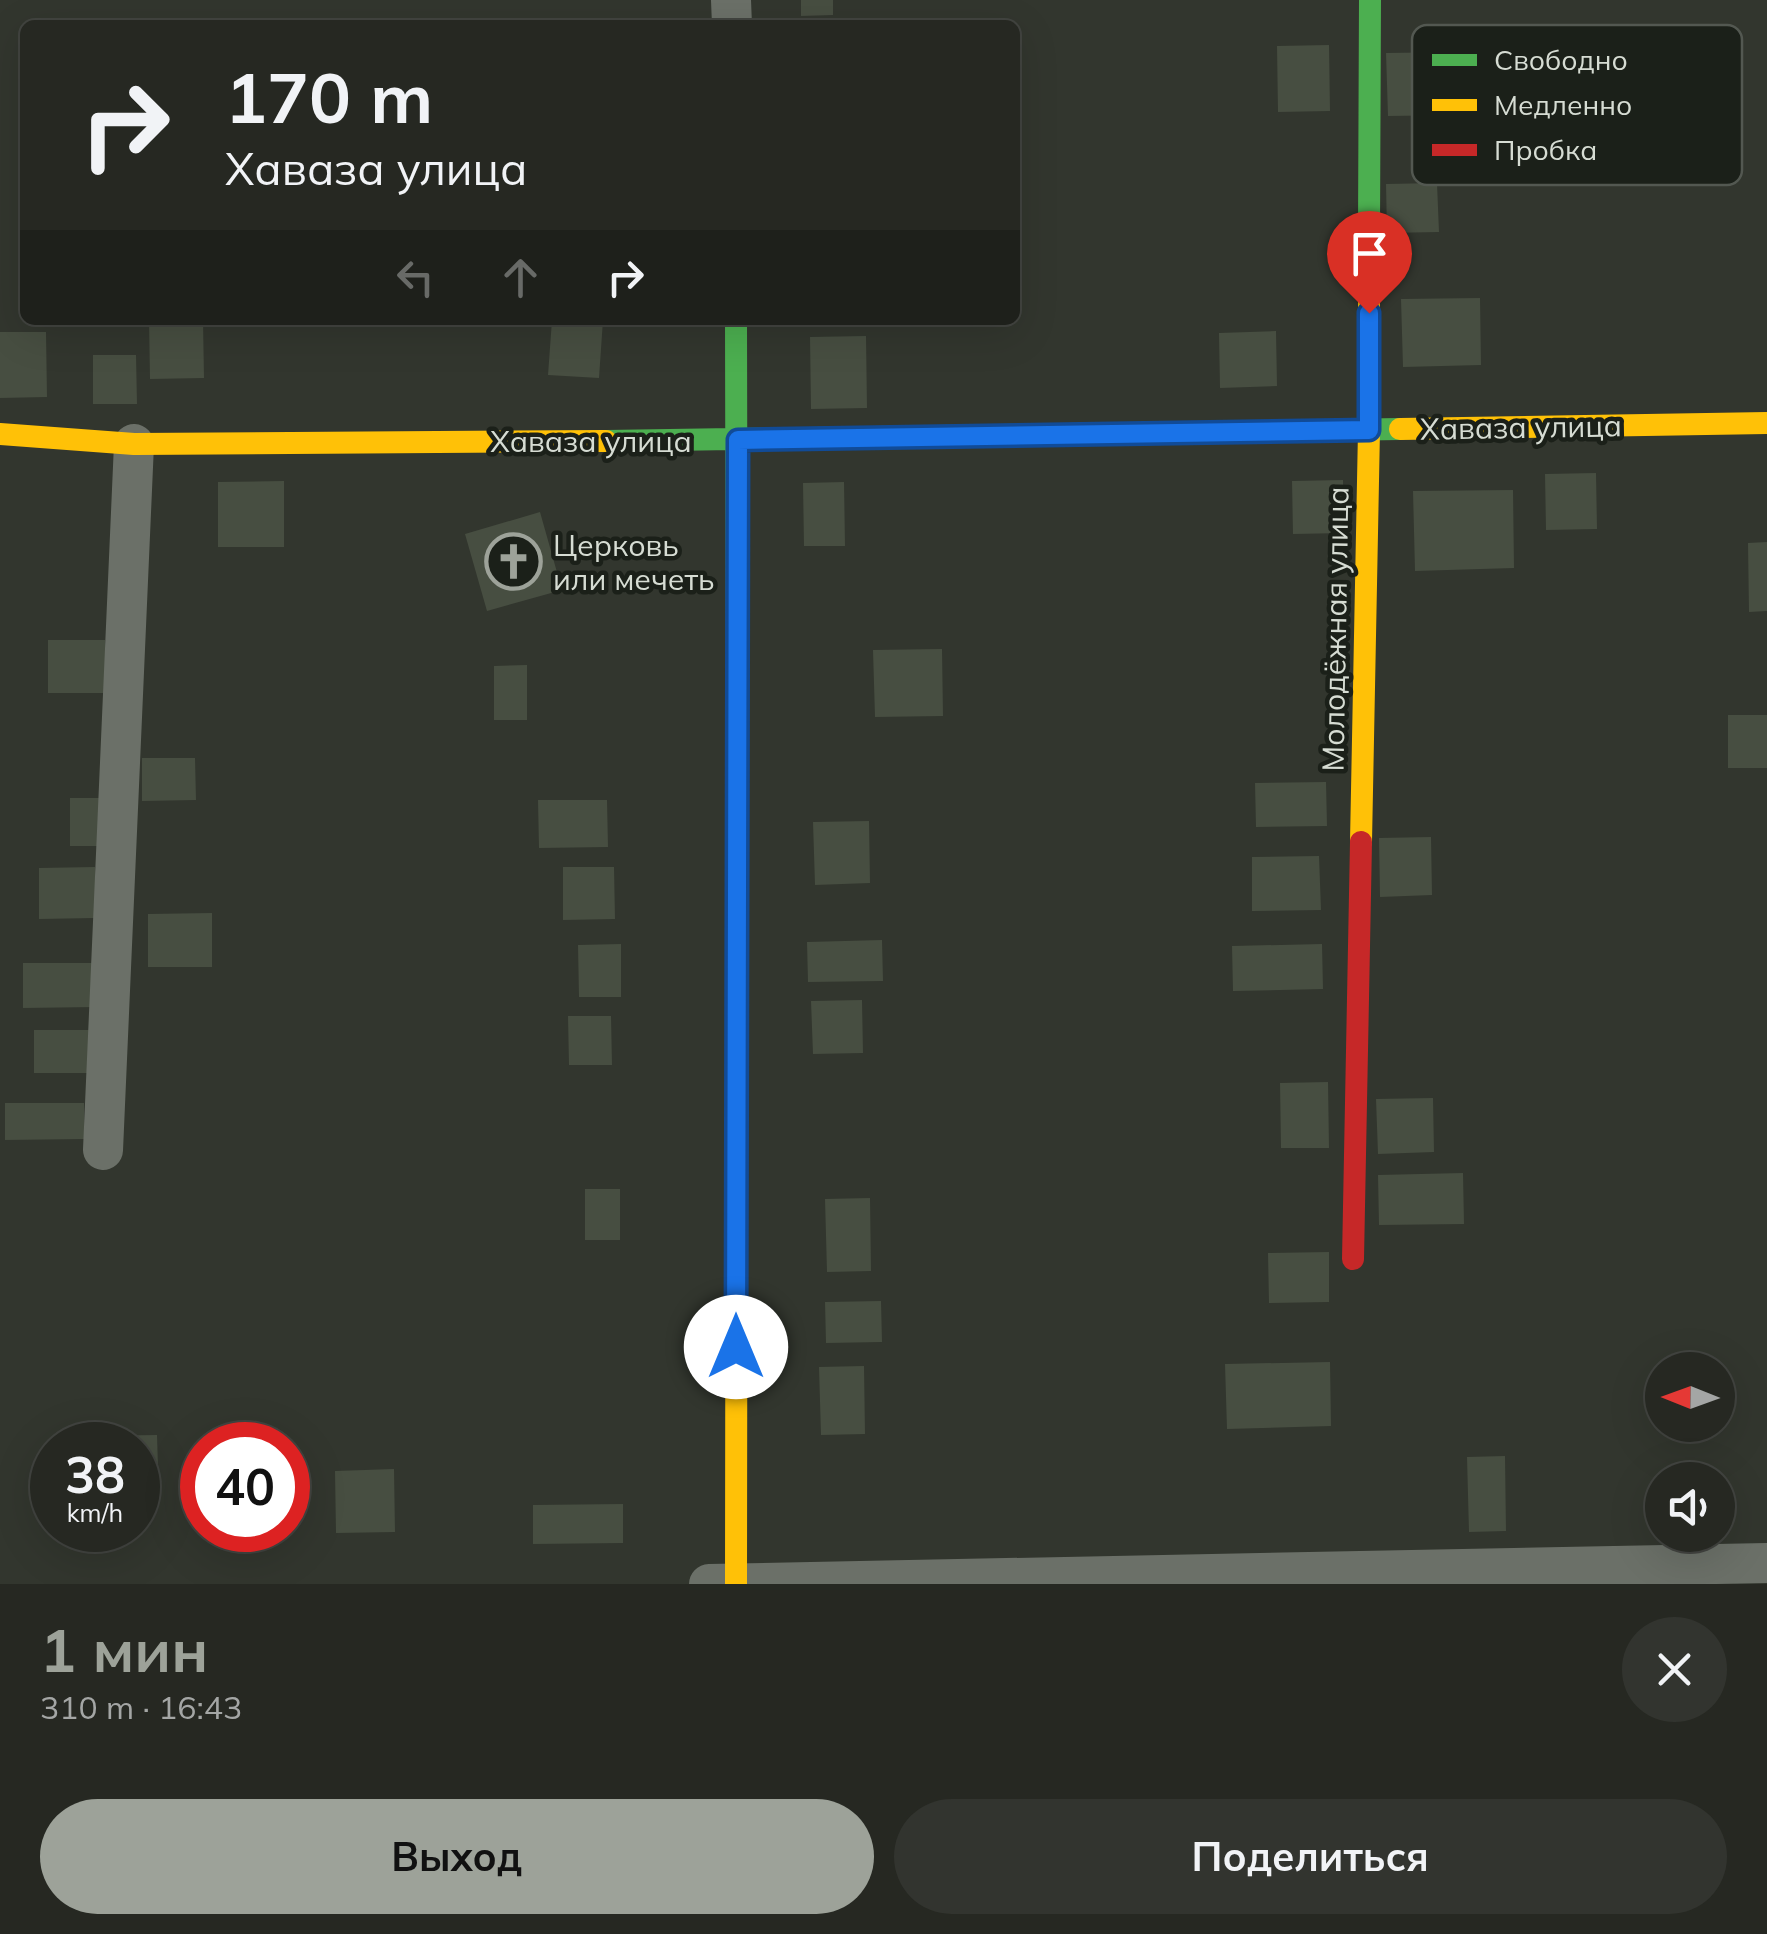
<!DOCTYPE html>
<html lang="ru">
<meta charset="utf-8">
<style>
:root{--surface:#262822;--page:#32342f;--text:#f1f3f6;--muted:#a4a6a5;--line:#424440;--accent:#9da299}
body{margin:0;font-family:Mulish,sans-serif;background:var(--page);color:var(--text);height:100vh;display:flex;flex-direction:column;font-size:38px;white-space:nowrap}
*{box-sizing:border-box;margin:0}
p{font-size:32px;color:var(--muted)}
.icon{flex:none;width:55px;height:55px;fill:none;stroke:currentColor;stroke-width:2;stroke-linecap:round;stroke-linejoin:round}
.map{position:relative;height:1584px;overflow:hidden}
.side{display:flex;flex-direction:column;background:var(--surface);flex:1}
.side>*{flex:none}
.guide{position:absolute;left:20px;top:20px;width:1000px;height:305px;border-radius:15px;box-shadow:0 10px 40px #0002,0 0 0 2px var(--line);background:#262822;color:var(--text);overflow:hidden}
.needle{width:65px;rotate:271deg}
.tools{position:absolute;left:1645px;top:1352px;display:grid;gap:20px}
.tools a{display:grid;place-items:center;width:90px;height:90px;border-radius:50%;background:var(--surface);box-shadow:0 10px 40px #0002,0 0 0 2px var(--line);font-size:50px}
.speed{position:absolute;left:30px;top:1422px;display:flex;gap:20px;font-size:50px;font-weight:700;text-align:center}
.speed>*{display:grid;place-content:center;width:130px;height:130px;border-radius:50%;background:var(--surface);box-shadow:0 10px 40px #0002,0 0 0 2px var(--line);line-height:1}
.speed small{font-size:25px;font-weight:400}
.speed .limit{border:15px solid #d22;background:#fff;color:#111}
.pin{position:absolute;display:grid;place-items:center;width:85px;height:85px;color:#fff;margin:-102px -42px;border-radius:50% 50% 50% 0;rotate:-45deg;box-shadow:0 0 10px #0007}
.pin .icon{rotate:45deg}
.me{position:absolute;width:110px;margin:-55px;rotate:0deg;stroke-linejoin:round;filter:drop-shadow(0 0 8px #0008)}
.turn{display:flex;align-items:center;gap:35px;height:210px;padding:0 40px;font-size:45px}
.turn .icon{width:130px;height:130px;stroke-width:2.5}
.turn b{display:block;font-size:70px;line-height:85px}
.lanes{display:flex;align-items:center;height:95px;padding:0 40px;background:#0003;justify-content:center;gap:50px;direction:ltr}
.lanes .off{opacity:.35}
.round{display:grid;place-items:center;flex:none;width:105px;height:105px;border-radius:52px;background:var(--page)}
.head{display:flex;align-items:center;justify-content:space-between;height:170px;padding:0 40px}
h1{font-size:60px;font-weight:700;line-height:75px;color:var(--accent)}
.action{display:flex;gap:20px;margin-top:auto;padding:20px 40px}
.action a{flex:1;height:115px;border-radius:60px;background:var(--accent);color:#111;font-size:40px;font-weight:700;line-height:115px;text-align:center}
.action a+a{background:var(--page);color:var(--text)}
.map>svg:first-child{display:block}
.building{fill:#474e41}
.lines{fill:none;stroke-linecap:round;stroke-linejoin:round}
.street{stroke:#6b7068;stroke-width:40}
.fast{stroke:#4caf50;stroke-width:22}
.slow{stroke:#ffc107;stroke-width:22}
.jam{stroke:#c62828;stroke-width:22}
.route-casing{stroke:#114b97;stroke-width:25}
.route{stroke:#1a73e8;stroke-width:18}
.labels{text-anchor:middle;dominant-baseline:central;stroke-width:9;stroke-linejoin:round;paint-order:stroke}
.street-label{font-size:30px;fill:#d6dcd3;stroke:#1b2019}
.poi-label{font-size:30px;fill:#d6dcd3;stroke:#1b2019;text-anchor:start}
.key{fill:#1b2019;stroke:#535851;stroke-width:2.5}
.key-label{font-size:28px;fill:#d6dcd3}
</style>
<div class="map">
<svg width="1767" height="1584" viewBox="0 0 1767 1584">
<rect width="100%" height="100%" fill="#32362e"/>
<path class="building" d="M801,0H833V15L801,16Z
M1329,45L1330,111L1278,112L1277,46Z
M1457,52L1458,115L1388,116L1386,53Z
M1437,183L1439,232L1387,233L1386,184Z
M1480,298L1481,365L1403,367L1401,299Z
M149,320H203L204,378L150,379Z
M552,320H603L599,378L548,375Z
M1276,331L1277,386L1220,388L1219,333Z
M0,332H46L47,397L0,398Z
M866,336L867,408L811,409L810,337Z
M93,355H136L137,404H93Z
M1596,473L1597,529L1546,530L1545,474Z
M1343,480L1344,533L1293,534L1292,481Z
M284,481V547H218V482Z
M844,482L845,546H804L803,483Z
M1513,490L1514,568L1415,571L1413,491Z
M540,512L562,590L487,611L465,534Z
M1767,542V611L1749,612L1748,543Z
M48,640H105L106,693H48Z
M942,649L943,716L875,717L873,650Z
M527,665V720H494V666Z
M1728,715H1767V768H1728Z
M142,758H195L196,800L142,801Z
M1326,782L1327,826L1256,827L1255,783Z
M70,798H106V846H70Z
M538,800H607L608,847L539,848Z
M869,821L870,883L815,885L813,822Z
M1431,837L1432,895L1380,897L1379,838Z
M1319,856L1321,910L1252,911V857Z
M95,867V918L39,919V868Z
M563,867H614L615,919L563,920Z
M212,913V967H148V914Z
M882,940L883,981L808,982L807,942Z
M621,944V997H579L578,945Z
M1322,944L1323,989L1233,991L1232,946Z
M23,963H96L97,1007L23,1008Z
M862,1000L863,1053L813,1054L811,1001Z
M568,1016H611L612,1065H569Z
M34,1030H92V1073H34Z
M1328,1082L1329,1148H1281L1280,1083Z
M1433,1098L1434,1152L1378,1154L1376,1099Z
M5,1103H84V1139L5,1140Z
M1463,1173L1464,1224L1379,1225L1378,1175Z
M585,1189H620V1240H585Z
M870,1198L871,1271L827,1272L825,1199Z
M1329,1252V1302L1269,1303L1268,1253Z
M881,1301L882,1342L826,1343L825,1302Z
M1330,1362L1331,1426L1227,1429L1225,1364Z
M864,1366L865,1434L821,1435L819,1367Z
M157,1435L159,1498L138,1499V1445H93V1436Z
M1505,1456L1506,1531L1469,1532L1467,1457Z
M394,1469L395,1532L336,1533L335,1471Z
M623,1504V1543L533,1544V1505Z"/>
<g class="lines">
<path class="street" d="M731,0L732,25
M103,1150L134,444
M709,1584L1767,1563"/>
<path class="fast" d="M1369,228L1370,0
M736,320L737,800
M606,441L1400,429"/>
<path class="slow" d="M1400,429L1767,423
M0,434L134,444L606,441
M1361,842L1369,430V228
M736,1584L737,800"/>
<path class="jam" d="M1353,1259L1361,842"/>
</g>
<g class="lines">
<defs>
<path id="route" d="M736,1347L738,440L1369,430V313"/>
</defs>
<use href="#route" class="route-casing"/>
<use href="#route" class="route"/>
</g>
<defs>
<symbol id="church-ring" viewBox="-11 -11 22 22"><circle r="9.5" fill="#1b2019" stroke="#9da299" stroke-width="1.5"/><path d="M-1.2-6h2.4v3.5h3.3v2.4h-3.3V6h-2.4V-.1h-3.3v-2.4h3.3Z" fill="#9da299"/></symbol>
</defs>
<g fill-rule="evenodd">
<use href="#church-ring" x="482" y="530" width="63" height="63"/>
</g>
<g class="labels">
<g class="street-label">
<text transform="translate(1521 427) rotate(-1)">Хаваза улица</text>
<text x="591" y="441">Хаваза улица</text>
<text transform="translate(1335 629) rotate(-89)">Молодёжная улица</text>
</g>
<g class="poi-label">
<text x="553" y="545">Церковь<tspan x="553" dy="34">или мечеть</tspan></text>
</g>
</g>
<rect x="1412" y="25" width="330" height="160" rx="15" class="key"/>
<rect x="1432" y="54" width="45" height="12" fill="#4caf50"/>
<rect x="1432" y="99" width="45" height="12" fill="#ffc107"/>
<rect x="1432" y="144" width="45" height="12" fill="#c62828"/>
<g class="key-label">
<text x="1494" y="70">Свободно</text>
<text x="1494" y="115">Медленно</text>
<text x="1494" y="160">Пробка</text>
</g>
</svg>
<div class="tools">
<a><svg class="needle" viewBox="-14 -14 28 28"><path d="M0-13l5 13h-10z" fill="#e53935"/><path d="M0 13l5-13h-10z" fill="#a4a6a5"/></svg></a>
<a><svg class="icon" aria-label="sound" viewBox="0 0 24 24"><path d="M4 9h4l5-4v14l-5-4H4zM17 9q2 3 0 6"/></svg></a>
</div>
<div class="speed"><div>38<small>km/h</small></div><div class="limit">40</div></div>
<div class="pin" style="left:1369px;top:313px;background:#d93025"><svg class="icon" aria-label="arrive" viewBox="0 0 24 24"><path d="M6 21V4h12l-3 4 3 4H6"/></svg></div>
<svg class="me" style="left:736px;top:1347px" viewBox="-20 -20 40 40"><circle r="19" fill="#fff"/><path d="M0-13L10 11 0 6-10 11z" fill="#1a73e8"/></svg>
<div class="guide">
<div class="turn"><svg class="icon" aria-label="right" viewBox="0 0 24 24"><path d="M7 20v-9h11M14 6l5 5-5 5"/></svg><div><b>170 m</b>Хаваза улица</div></div>
<div class="lanes"><svg class="icon off" aria-label="left" viewBox="0 0 24 24"><path d="M17 20v-9H6M10 6l-5 5 5 5"/></svg><svg class="icon off" aria-label="ahead" viewBox="0 0 24 24"><path d="M12 20V5M6 11l6-6 6 6"/></svg><svg class="icon" aria-label="right" viewBox="0 0 24 24"><path d="M7 20v-9h11M14 6l5 5-5 5"/></svg></div>
</div>
</div>
<section class="side">
<div class="head"><div><h1>1 мин</h1><p>310 m · 16:43</p></div><a class="round"><svg class="icon" aria-label="close" viewBox="0 0 24 24"><path d="M6 6l12 12M18 6L6 18"/></svg></a></div>
<div class="action"><a>Выход</a><a>Поделиться</a></div>
</section>
